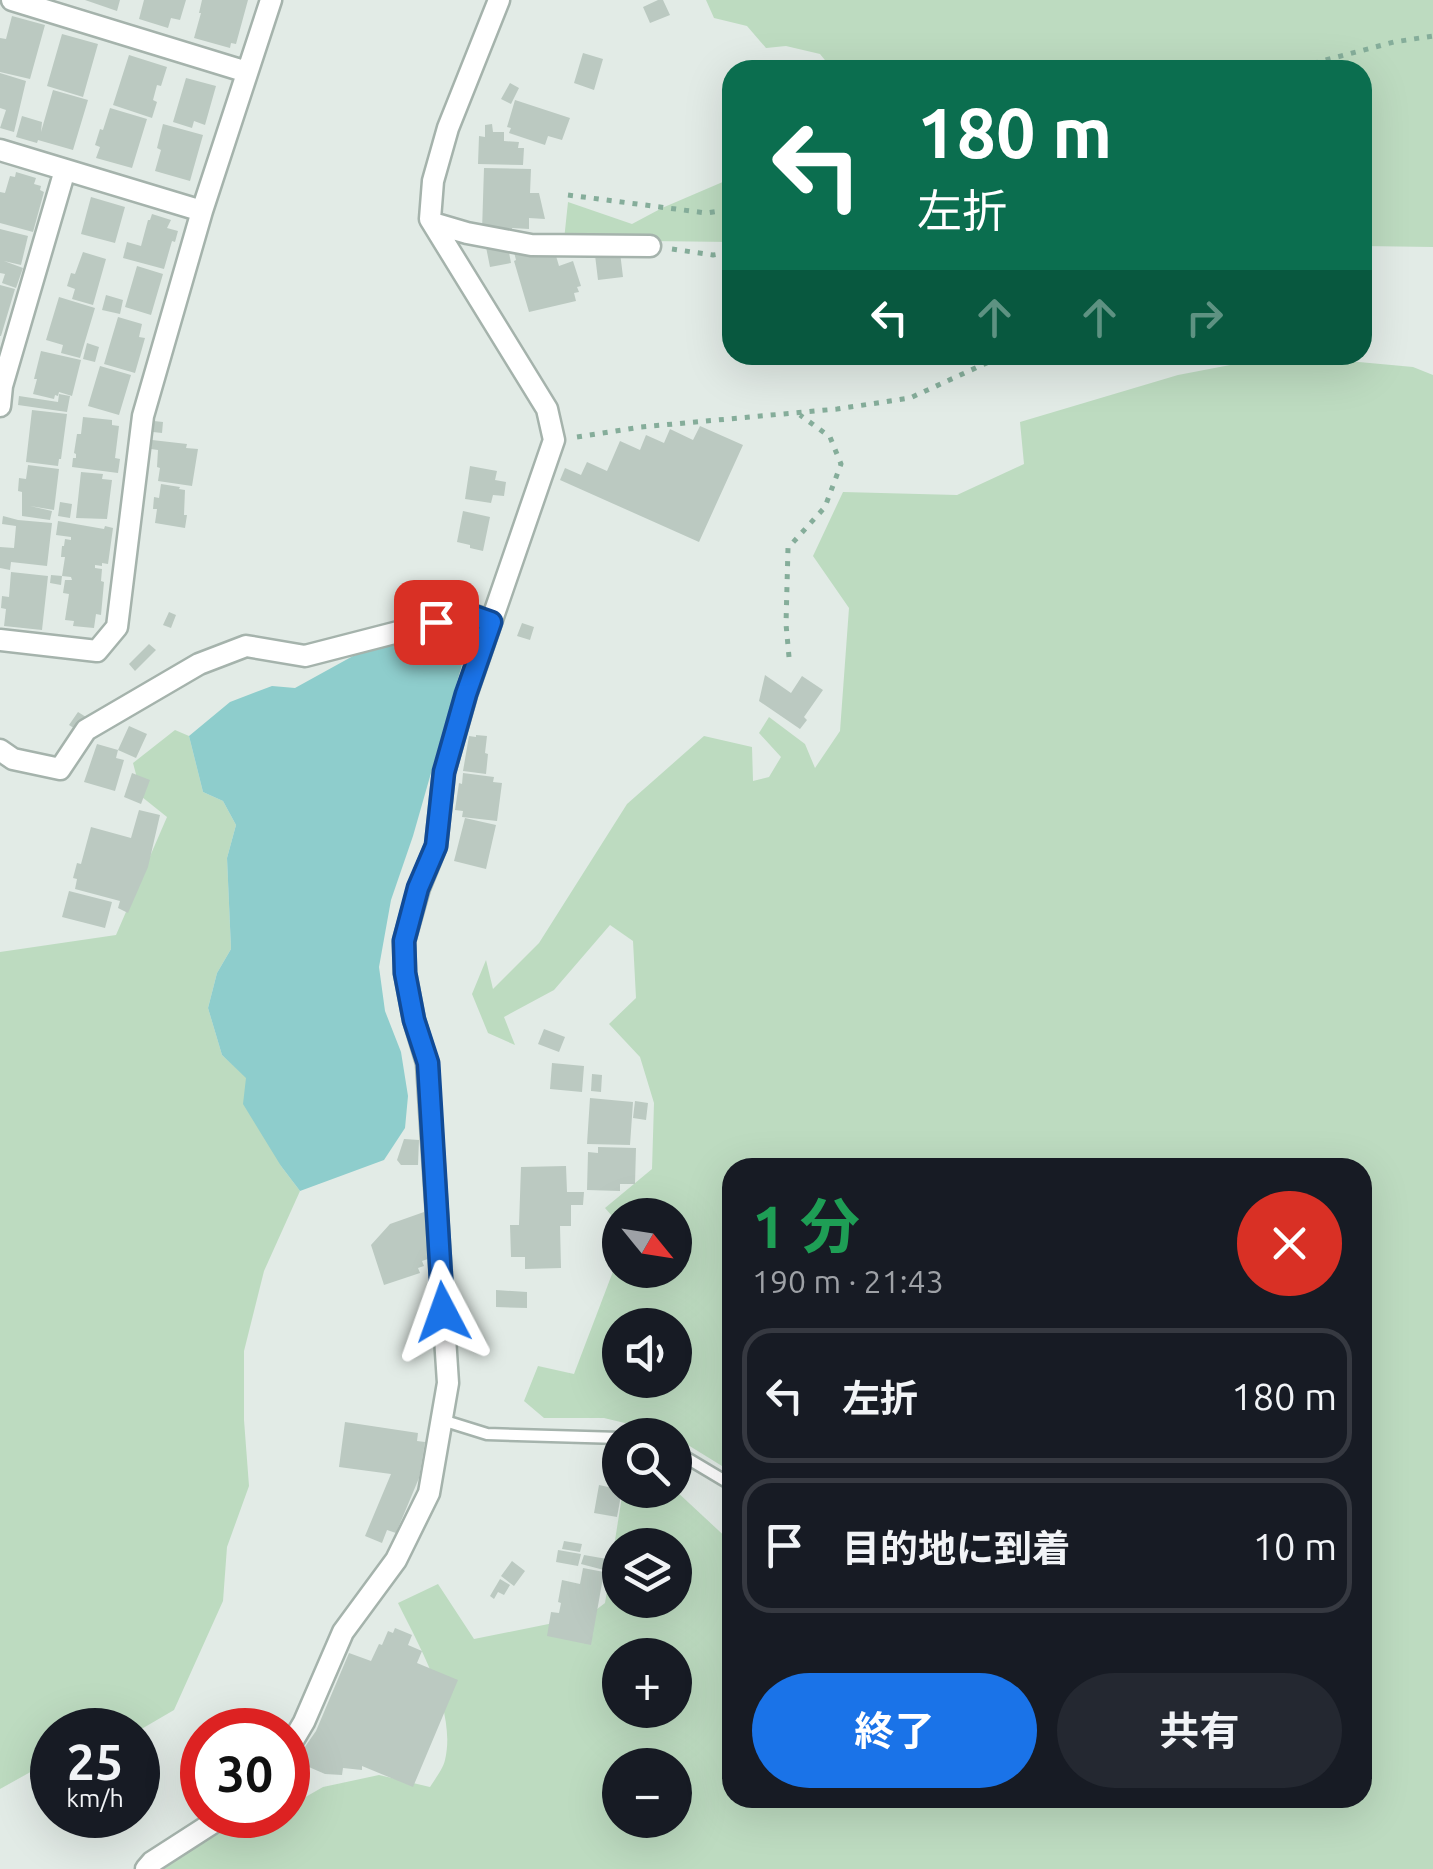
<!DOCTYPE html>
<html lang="ja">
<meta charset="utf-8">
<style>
:root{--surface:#171b24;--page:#242831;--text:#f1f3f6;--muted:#9ea1a6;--line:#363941;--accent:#1a73e8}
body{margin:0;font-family:Ubuntu,"Noto Sans JP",sans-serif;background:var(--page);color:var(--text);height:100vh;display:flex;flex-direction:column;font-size:38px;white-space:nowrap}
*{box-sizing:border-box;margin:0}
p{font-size:32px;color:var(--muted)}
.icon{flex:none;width:55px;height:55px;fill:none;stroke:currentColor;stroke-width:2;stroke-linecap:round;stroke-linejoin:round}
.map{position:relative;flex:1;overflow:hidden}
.details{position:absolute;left:722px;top:1158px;width:650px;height:650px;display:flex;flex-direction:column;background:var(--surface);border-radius:30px;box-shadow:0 10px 40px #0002}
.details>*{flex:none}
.guide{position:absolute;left:722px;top:60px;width:650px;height:305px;border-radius:30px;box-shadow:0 10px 40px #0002;background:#0b6e4f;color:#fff;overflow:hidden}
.needle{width:65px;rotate:120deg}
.controls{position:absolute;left:602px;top:1198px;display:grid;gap:20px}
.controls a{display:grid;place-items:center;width:90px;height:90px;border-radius:50%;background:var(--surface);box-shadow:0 10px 40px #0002;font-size:50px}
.speed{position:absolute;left:30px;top:1708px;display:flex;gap:20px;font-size:50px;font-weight:700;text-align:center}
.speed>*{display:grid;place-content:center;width:130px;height:130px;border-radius:50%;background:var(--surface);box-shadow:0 10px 40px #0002;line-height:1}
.speed small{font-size:25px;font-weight:400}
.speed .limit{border:15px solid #d22;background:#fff;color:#111}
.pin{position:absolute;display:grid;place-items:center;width:85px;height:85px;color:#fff;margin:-42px;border-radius:20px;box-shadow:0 5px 15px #0006}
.me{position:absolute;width:110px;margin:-55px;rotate:356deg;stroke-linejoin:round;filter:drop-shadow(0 0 8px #0008)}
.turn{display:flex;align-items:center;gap:35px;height:210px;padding:0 30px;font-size:45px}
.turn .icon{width:130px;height:130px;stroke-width:2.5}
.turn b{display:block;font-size:70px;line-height:85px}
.lanes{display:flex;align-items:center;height:95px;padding:0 30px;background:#0003;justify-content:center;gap:50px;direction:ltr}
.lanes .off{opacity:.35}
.round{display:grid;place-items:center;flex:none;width:105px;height:105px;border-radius:52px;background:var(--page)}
.head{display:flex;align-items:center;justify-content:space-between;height:170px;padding:0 30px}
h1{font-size:60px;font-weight:700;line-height:75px;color:#1e9e55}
.cta{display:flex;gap:20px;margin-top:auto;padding:20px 30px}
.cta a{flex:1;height:115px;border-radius:60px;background:var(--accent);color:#fff;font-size:40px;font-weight:700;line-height:115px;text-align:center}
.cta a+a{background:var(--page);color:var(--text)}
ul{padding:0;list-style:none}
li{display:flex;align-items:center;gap:30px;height:135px;margin:0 20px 15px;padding:0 10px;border:5px solid var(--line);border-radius:30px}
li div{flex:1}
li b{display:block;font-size:38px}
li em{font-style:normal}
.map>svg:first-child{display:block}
.green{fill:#bddbc0;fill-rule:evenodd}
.water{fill:#8ecdcc}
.building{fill:#bbc9c1}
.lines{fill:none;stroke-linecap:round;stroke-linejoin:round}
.lane-casing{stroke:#a5b3ac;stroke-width:15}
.street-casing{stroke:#a5b3ac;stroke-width:25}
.path{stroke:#85ad9a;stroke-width:5;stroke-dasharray:5 8;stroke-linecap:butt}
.lane{stroke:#fff;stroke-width:10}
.street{stroke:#fff;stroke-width:20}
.route-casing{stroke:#114b97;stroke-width:25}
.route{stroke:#1a73e8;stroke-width:18}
</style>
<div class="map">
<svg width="1433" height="1869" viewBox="0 0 1433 1869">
<rect width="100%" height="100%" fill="#e2ebe6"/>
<path class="green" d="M706,0H1433V247L1363,246L1362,70H833L820,54L786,46L766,48L747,26L714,18Z
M732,178V242L564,240L568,202L632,224L662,208Z
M1283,355L1413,367L1433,375V1869H153L212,1815H261L267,1818L273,1815H288V1807L323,1787L379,1775L430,1787C435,1779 443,1769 445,1760C457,1710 419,1646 398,1603L438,1584L474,1639L588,1616L605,1603L623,1490H675L732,1543V1798H1362V1168H732V1475L722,1466L675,1437V1435L604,1418H544L524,1401L538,1366L574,1374L620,1253V1270H675V1215H620V1225L605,1208L652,1169L654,1103L640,1057L609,1024L636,998L633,941L610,925L554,990L504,1017L515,1045L488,1033L472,994L486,960L493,989L539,943L627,804L704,736L752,747L753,781L769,777L781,757L759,733L769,717L805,744L815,768L840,731L849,608L813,556L843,492L957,495L1024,464L1020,422L1178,375ZM620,1325H675V1380H620ZM620,1545H675V1600H620ZM620,1655H675V1710H620ZM620,1765H675V1820H620Z
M175,730L189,736L203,792L223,801L236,825L227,858L231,949L217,973L208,1008L222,1055L246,1077L281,1166L300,1191L264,1271L244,1351V1420L249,1486L227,1547L223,1601L174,1710L138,1731L52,1730V1760L0,1789V952L116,935L167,817L142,797L133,763Z"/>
<path class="water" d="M462,621L469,640L413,836L391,900L379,967L385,1011L401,1052L408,1096L405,1128L384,1160L300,1191L281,1166L243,1104L246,1078L222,1055L208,1008L217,973L231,949L227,858L236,825L223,801L203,792L189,736L230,702L272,686L295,688L353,656Z"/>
<path class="building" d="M85,0H120L117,11Z
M144,0H186L180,20L171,18L168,28L139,19Z
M202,0H248L236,44L231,43L230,48L194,38L201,13H199Z
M658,0H663L670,15L650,23L643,7Z
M12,16L45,25L30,79L0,72V38L6,39Z
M62,34L98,44L83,97L47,86Z
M583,53L603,59L594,90L574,83Z
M129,55L167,67L161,86L157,85L153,100L157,102L152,118L113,105Z
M0,73L26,81L14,132L0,128L6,110L0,108Z
M186,78L216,86L205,125L194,121L192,128L173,122Z
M510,83L519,88L511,104L501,99Z
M53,90L88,100L73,150L38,140L37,143L16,137L22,116L42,122L41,132Z
M515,100L570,118L562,140L548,136L545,145L509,133L511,128L507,127Z
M110,108L147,119L132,168L96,158L100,147L95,145L100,129L103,130Z
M163,124L203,135L190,181L155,171L161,150L157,148Z
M492,124L493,132H504V141L519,142L518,148H524L523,165L478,164L479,136L485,137V125Z
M484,168L531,169L530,193H539L545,219L529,218V229L512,228V236L482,231Z
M16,172L36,178L34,184L41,186L40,190L44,192L33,232L0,223V192L5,193L10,176L15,177Z
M91,197L125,207L115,243L81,234Z
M152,214L171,220L167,228L178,231L175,242L172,241L164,269L123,258L127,242L141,246L148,220H150Z
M0,229L28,236L21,265L4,261L23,268L16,288L2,283L5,274L0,273Z
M485,242L508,247L511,263L490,267Z
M554,249L559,266L573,261L581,286L577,287L579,292L574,293L576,301L529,312L514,261L516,260L514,252Z
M83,252L106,259L93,305L72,299L75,289L67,286L71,273L75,274Z
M620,252L623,277L598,280L595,255Z
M137,266L163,274L151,315L125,307Z
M0,285L15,289L1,336H0Z
M106,295L123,300L120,314L102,310Z
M59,297L95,308L80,358L61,353L63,345L46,340Z
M118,317L142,324L139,337L145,338L135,373L104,364Z
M87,343L99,347L95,362L83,359Z
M41,351L81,360L72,396L59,392L58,396L55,395L54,399L33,394L37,379H34Z
M100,366L131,375L119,415L88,406Z
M59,394L70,396L67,412L18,405L19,396L58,402Z
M32,410L67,414L61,459H59L58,466L26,462Z
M83,417L112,420V425L119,426L115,458L120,459L118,473L72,467L73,458H76V454L74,453L77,434H81Z
M154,421L163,422L162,433L153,432Z
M700,426L743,445L699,542L560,480L565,468L581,475L587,462L607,471L620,441L640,450L646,435L664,443L670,429L693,440Z
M152,440L187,444L186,448L198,449L192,486L158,481L160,468L157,467L158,450L151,449Z
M28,465L59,469L54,510L30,506L52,511L50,520L22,516V492L18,491L19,478L26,479Z
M470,466L497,471L495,480L506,482L504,496L493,495L491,503L465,499Z
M81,472L103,474L102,479L112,480L107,519L76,518Z
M161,484L180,487L179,489L185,490L184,515H187L185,528L155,523L157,509H153L154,497L159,498Z
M60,502L72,504L70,518L58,516Z
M463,511L490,517L483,551L470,548V545L457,542Z
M3,516L18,520L52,523L47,566L11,562L10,570L0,568V547L14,548L16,526L2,524Z
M58,521L104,529L105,526L113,528L108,564L102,563V566L95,565V568L102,569L101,581L104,582L101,615L96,614L94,628L73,626L74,621L65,620L69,594L63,593L65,580H72L71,577L62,576L61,585L50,583L51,575L62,576L65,557H61L62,546H64L65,539L71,540V537L56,535Z
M11,572L48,576L42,630L4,626L6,609L1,608L2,596L9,597Z
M169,612L176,615L171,628L163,625Z
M522,623L534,627L530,640L517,636Z
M149,644L156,650L135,671L129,664Z
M765,675L791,693L802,676L823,690L804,717L807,720L800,729L759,701Z
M78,712L86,717L77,730L69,725Z
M129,726L147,734L136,758L118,750Z
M476,735L487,736L485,753L488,754L486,774L463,771L469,736L476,737Z
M97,744L118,750L116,758L124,760L115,791L84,782Z
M132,773L150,780L141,804L124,797Z
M463,773L494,777L493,782L502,783L497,821L462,817L463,811L455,810L459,783L462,784Z
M139,810L160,815L148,867L128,913L118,908L120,901L75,889L77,879L73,878L77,863L81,864L91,827L131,838Z
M465,818L496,825L486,869L454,861Z
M69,891L112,902L105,928L62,917Z
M544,1029L565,1037L559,1052L538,1044Z
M552,1063L584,1066L582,1092L550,1089Z
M592,1074L602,1075L601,1092L591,1091Z
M590,1098L633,1102L630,1145L587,1144Z
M635,1101L648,1103L646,1120L633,1118Z
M404,1139L419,1140L418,1165H401L397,1160Z
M598,1147L636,1148L635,1184H620V1191L587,1190L588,1152L598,1153Z
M566,1166L567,1192H584L583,1205H571V1226H560L561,1268L525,1269V1257H511L510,1225H519L521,1167Z
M424,1212L428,1224V1259L422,1261L424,1266L418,1268L420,1273L384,1285L371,1245L390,1224Z
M496,1290L527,1292V1308L496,1307Z
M345,1422L418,1433L417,1441L425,1442L419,1478L396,1533L387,1530L382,1543L365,1536L391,1474L339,1467Z
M599,1485L622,1490L617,1517L594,1513Z
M564,1541L582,1544L580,1552L562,1549Z
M558,1550L581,1554L578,1566L556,1562Z
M584,1555L607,1559L604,1570L581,1564Z
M512,1561L525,1571L514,1586L501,1576Z
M583,1568L604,1572L591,1645L547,1636L551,1612L559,1613L561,1603L558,1602L562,1580L580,1584Z
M500,1579L510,1585L504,1595L498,1592L494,1599L490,1596Z
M395,1628L412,1635L408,1645L422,1651L417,1663L458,1680L413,1787L362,1766V1770L343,1768L342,1775L325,1774L295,1761L316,1731L349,1653L371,1661L379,1644L382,1645L388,1631L393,1633Z"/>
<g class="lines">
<defs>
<path id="lane" d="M442,1420L487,1434L620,1438
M675,1451L732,1485"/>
<path id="street" d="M12,0L247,72
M0,150L202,211
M433,223L467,233L531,245L650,246
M0,406L2,386L65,170
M0,640L97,651L117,627L143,416L202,211L271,0
M0,750L13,759L60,769L86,730L199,664L246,646L305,656L468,614L491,621
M288,1749L304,1722L343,1632L396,1560L429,1493L448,1383L427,1063L414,1020L405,973L404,941L419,888L436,846L444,772L466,695L554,440L547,409L430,219L433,181L448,128L499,0
M146,1869L152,1862L225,1815"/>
</defs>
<use href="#lane" class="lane-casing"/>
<use href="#street" class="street-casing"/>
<path class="path" d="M1288,70L1394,42L1433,36
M568,195L706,213L732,209
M672,249L713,255L732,252
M577,437L641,427L837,409L910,398L1004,355
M789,657L786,624L788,548L825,507L841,464L830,437L800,415"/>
<use href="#lane" class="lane"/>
<use href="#street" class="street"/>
</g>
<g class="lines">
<defs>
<path id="route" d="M436,622L468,614L491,622L466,694L444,772L436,846L418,888L404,941L405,973L414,1020L428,1063L443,1312"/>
</defs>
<use href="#route" class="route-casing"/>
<use href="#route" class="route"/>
</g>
</svg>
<div class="controls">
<a><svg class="needle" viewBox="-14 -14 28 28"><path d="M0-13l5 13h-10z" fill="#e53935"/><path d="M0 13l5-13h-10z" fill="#9ea1a6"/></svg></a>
<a><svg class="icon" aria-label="sound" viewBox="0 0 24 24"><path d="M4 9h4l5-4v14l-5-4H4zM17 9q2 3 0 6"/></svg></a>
<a><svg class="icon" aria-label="search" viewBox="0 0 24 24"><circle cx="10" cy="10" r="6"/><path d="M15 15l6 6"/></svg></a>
<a><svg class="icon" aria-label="layers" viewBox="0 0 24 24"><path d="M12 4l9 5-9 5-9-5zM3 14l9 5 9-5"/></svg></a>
<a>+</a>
<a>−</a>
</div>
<div class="speed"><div>25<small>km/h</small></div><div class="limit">30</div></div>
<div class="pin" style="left:436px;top:622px;background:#d93025"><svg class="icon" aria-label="arrive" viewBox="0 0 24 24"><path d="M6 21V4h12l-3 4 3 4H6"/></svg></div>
<svg class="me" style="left:443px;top:1312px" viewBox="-20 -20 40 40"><path d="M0-17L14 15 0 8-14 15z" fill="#1a73e8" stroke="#fff" stroke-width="4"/></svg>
<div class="guide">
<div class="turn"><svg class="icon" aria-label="left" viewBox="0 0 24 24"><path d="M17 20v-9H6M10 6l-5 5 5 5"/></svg><div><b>180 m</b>左折</div></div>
<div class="lanes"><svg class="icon" aria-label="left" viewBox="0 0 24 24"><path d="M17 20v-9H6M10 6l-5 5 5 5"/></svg><svg class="icon off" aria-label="ahead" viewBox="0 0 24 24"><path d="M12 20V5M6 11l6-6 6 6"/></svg><svg class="icon off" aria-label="ahead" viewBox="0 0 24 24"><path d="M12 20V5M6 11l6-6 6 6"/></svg><svg class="icon off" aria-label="right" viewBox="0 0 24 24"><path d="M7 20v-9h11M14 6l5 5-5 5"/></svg></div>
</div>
<section class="details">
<div class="head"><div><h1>1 分</h1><p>190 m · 21:43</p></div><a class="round" style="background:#d93025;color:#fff"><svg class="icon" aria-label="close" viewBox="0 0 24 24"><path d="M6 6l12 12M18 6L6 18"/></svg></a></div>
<ul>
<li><svg class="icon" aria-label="left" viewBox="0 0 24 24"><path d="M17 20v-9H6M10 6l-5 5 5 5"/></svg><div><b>左折</b></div><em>180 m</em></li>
<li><svg class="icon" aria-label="arrive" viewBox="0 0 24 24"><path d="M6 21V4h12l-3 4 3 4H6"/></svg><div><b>目的地に到着</b></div><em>10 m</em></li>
</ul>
<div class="cta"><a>終了</a><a>共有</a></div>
</section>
</div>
